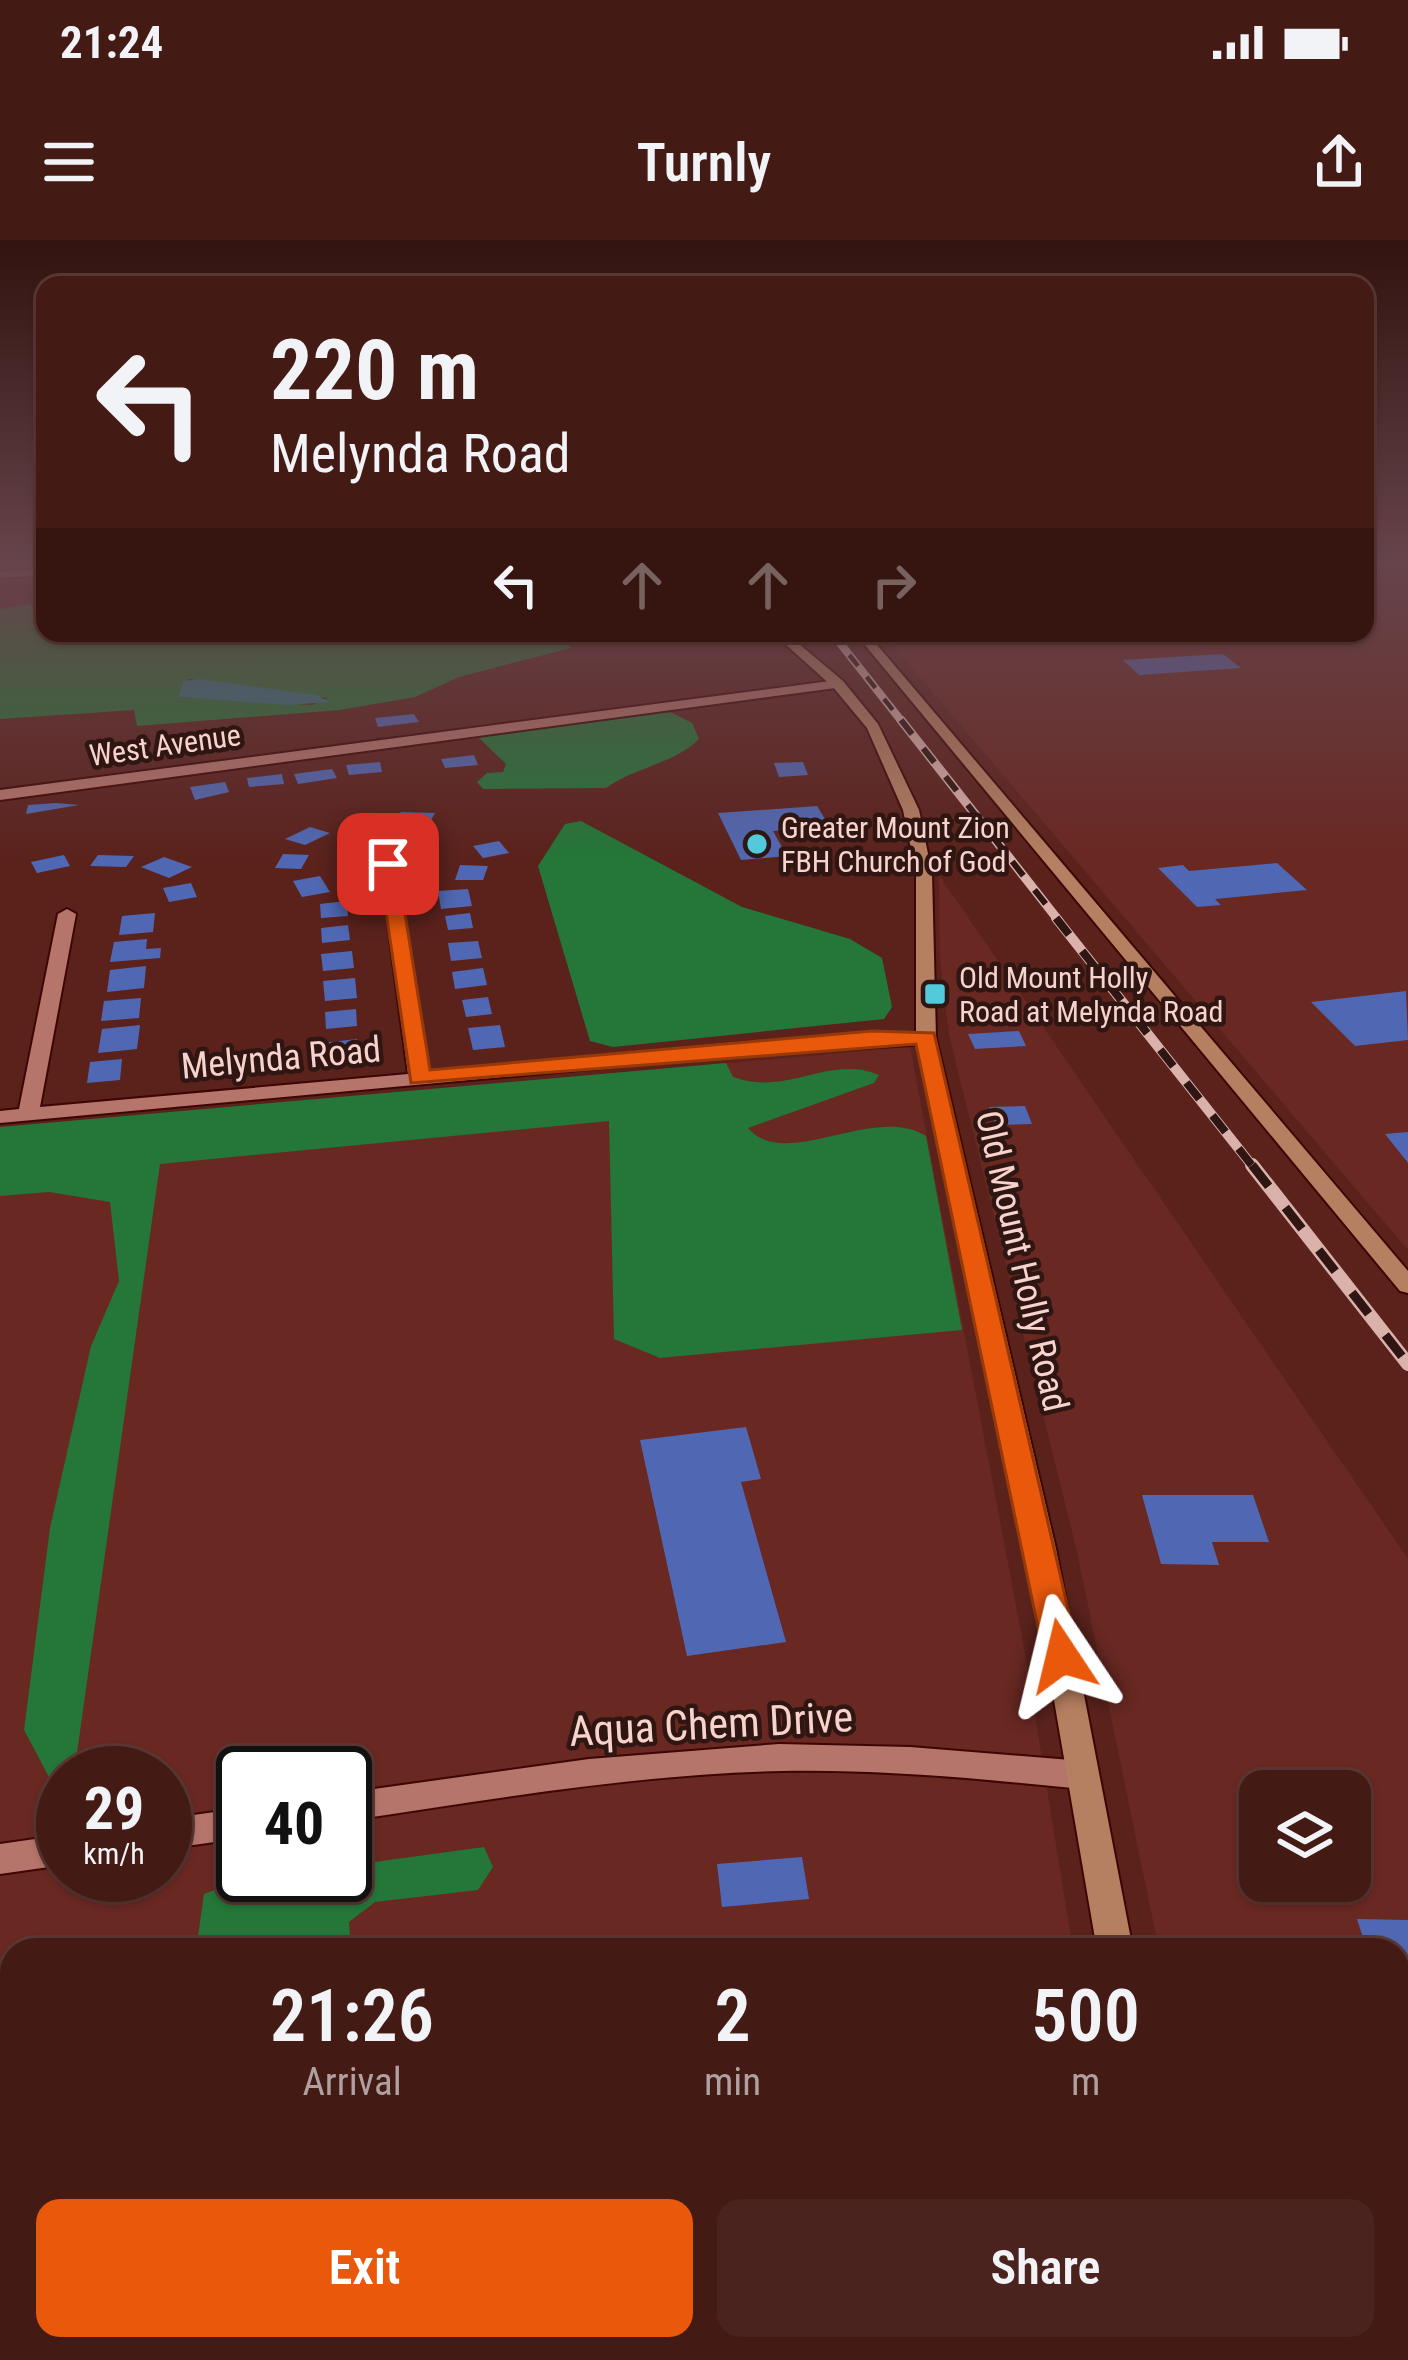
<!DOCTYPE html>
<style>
:root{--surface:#441a15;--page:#4b231e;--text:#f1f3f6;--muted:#afa1a0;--line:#5c3834;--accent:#ea580c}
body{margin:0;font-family:"Roboto Condensed",sans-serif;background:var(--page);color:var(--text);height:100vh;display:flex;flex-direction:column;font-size:45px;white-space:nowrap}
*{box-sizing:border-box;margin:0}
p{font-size:39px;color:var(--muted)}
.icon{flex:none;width:66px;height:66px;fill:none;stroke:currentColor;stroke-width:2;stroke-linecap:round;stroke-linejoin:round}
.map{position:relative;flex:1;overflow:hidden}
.drawer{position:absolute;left:0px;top:1698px;width:1410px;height:423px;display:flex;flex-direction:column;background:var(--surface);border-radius:36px 36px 0 0;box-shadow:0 3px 9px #0004,0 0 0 3px var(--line)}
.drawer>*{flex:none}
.guide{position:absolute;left:36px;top:36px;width:1338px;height:366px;border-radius:24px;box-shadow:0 3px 9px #0004,0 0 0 3px var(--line);background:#441a15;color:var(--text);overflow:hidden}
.fabs{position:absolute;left:1239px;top:1530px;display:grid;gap:24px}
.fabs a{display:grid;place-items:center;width:132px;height:132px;border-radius:24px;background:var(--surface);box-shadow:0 3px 9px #0004,0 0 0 3px var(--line);font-size:60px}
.speed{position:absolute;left:36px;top:1506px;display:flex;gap:24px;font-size:60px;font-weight:700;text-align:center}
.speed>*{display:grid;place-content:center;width:156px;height:156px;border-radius:50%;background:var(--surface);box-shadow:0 3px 9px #0004,0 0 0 3px var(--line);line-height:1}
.speed small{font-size:30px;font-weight:400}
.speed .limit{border:6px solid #111;border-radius:18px;background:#fff;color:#111}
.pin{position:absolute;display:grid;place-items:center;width:102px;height:102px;color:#fff;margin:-51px;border-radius:24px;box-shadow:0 6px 18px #0006}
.me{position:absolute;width:132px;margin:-66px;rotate:350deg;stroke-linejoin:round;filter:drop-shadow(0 0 9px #0008)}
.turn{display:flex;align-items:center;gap:42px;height:252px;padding:0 36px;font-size:54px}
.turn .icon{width:156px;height:156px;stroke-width:2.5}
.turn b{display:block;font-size:84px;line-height:102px}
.lanes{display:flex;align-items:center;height:114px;padding:0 36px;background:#0003;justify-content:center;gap:60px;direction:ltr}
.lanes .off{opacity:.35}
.eta{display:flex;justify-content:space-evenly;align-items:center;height:204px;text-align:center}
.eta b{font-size:72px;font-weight:600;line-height:84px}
.cta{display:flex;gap:24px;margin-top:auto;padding:24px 36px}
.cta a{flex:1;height:138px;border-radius:24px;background:var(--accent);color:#fff;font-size:48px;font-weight:600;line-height:138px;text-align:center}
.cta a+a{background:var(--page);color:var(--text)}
.status{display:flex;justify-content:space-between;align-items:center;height:84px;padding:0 60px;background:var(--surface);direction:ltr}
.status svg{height:33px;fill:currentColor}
header{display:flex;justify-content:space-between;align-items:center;height:156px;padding:0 36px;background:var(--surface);font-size:54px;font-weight:600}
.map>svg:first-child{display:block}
.built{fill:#692822;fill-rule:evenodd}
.forest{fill:#247639;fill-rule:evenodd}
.water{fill:#2f7882}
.building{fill:#5068b3}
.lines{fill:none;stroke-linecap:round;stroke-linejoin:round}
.street-casing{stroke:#3d0604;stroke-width:4}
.secondary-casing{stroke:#3d0604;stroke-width:4}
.street{fill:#b6756b;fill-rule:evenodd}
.secondary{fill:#b57f61;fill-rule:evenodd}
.rail-far3-casing{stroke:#dab1ab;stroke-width:8}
.rail-far2-casing{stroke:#dab1ab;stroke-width:9}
.rail-far1-casing{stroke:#dab1ab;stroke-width:10}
.rail-casing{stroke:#dab1ab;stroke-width:14}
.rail-far3{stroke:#2f1612;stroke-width:4.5;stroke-dasharray:14;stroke-linecap:butt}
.rail-far2{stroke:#2f1612;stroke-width:6;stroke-dasharray:18;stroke-linecap:butt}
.rail-far1{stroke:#2f1612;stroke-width:8;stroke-dasharray:21;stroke-linecap:butt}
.rail{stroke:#2f1612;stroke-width:9;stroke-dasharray:27;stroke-linecap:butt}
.route{fill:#ea580c;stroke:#983908;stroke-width:3}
.poi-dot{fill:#53cadc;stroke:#2f1612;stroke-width:4.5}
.labels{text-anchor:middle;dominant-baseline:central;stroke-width:9;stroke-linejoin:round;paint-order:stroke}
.far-street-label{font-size:30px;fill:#f8d3cd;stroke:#2f1612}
.far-poi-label{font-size:30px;fill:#f8d3cd;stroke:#2f1612;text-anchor:start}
.street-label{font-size:36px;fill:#f8d3cd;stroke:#2f1612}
.near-street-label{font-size:42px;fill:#f8d3cd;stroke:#2f1612}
</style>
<div class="status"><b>21:24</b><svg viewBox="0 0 49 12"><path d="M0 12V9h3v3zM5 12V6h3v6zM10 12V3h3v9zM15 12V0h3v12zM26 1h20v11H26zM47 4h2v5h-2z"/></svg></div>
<header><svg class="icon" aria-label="menu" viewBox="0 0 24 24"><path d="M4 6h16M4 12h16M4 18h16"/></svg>Turnly<svg class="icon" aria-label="share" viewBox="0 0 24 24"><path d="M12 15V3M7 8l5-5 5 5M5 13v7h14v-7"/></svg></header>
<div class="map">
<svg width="1408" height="2120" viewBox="0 0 1408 2120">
<rect width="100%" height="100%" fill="#5b221c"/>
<path class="built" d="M1365,324H1408V1010L882,393H1365Z
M939,635L1408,1319V2120H1243L1241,2109H1398V1710H1159L1077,1312L949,795L940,721ZM1260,1551H1350V1641H1260Z
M910,807L1025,1413L1073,1710H12V2109H1138L1140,2120H0V887ZM63,1533H165V1635H63ZM243,1533H345V1635H243Z"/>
<path class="forest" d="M45,362V393H56L59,402L246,393L244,400L300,398L305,393H562L571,408L459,437L415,457L340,470L137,486L134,470L0,479V369ZM188,439L328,458L312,465L179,457Z
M670,472L692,483L699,499C674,524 635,527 606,548L483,549L477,542L487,533L503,532L506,524L478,497Z
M581,581L742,667L850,699L882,718L892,767L884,779L613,807L590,801L538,626L565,584Z
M726,823L733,837C788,857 829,814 879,835L874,843L748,888C785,932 874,863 926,896L962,1090L660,1118L614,1099L609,881L160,924L75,1527L49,1537L24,1490L50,1288L91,1106L119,1041L110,962L49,952L0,956V887Z
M484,1607L493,1627L478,1650L375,1662L349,1682L351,1710H196L204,1654L253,1635H345V1626Z
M150,2109H368V2120H148Z"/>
<path class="water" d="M199,439L317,455L330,462L288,465L179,457L183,441Z"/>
<path class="building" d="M1223,414L1241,428L1139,435L1123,420Z
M414,474L419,482L378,487L375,478Z
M205,499L209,507L168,513L165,505Z
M474,515L478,525L445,528L441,519Z
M380,522L382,532L349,535L346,525Z
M803,522L808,535L779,537L774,523Z
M332,529L337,538L298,544L294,534Z
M282,534L284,544L249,547L247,538Z
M225,542L229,552L195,560L190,547Z
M56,563L79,565L26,574L28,565Z
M817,566L830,587L773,591L787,616L741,620L718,573Z
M401,572L435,573L429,584L394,582Z
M310,587L330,593L305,605L285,599Z
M499,601L509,613L483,618L473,606Z
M283,614L309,615L301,629L275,628Z
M64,615L70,626L37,633L31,622Z
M98,615L134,616L126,627L90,626Z
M164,617L192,627L169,638L141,627Z
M1277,623L1307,650L1215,659L1221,665L1197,667L1158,628L1183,625L1189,631Z
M460,625L488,626L483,640H455Z
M320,636L330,652L302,657L293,641Z
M191,643L197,657L169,662L163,648Z
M468,649L472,666L441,669L438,651Z
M346,661L348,676L321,678L320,664Z
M155,673L153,692L119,695L122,676Z
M470,673L473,688L448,690L445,676Z
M348,685L350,700L322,703L321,688Z
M147,699L146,709L161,708L160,718L110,722L114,702Z
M478,701L482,718L451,721L448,703Z
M352,711L354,728L323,731L321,714Z
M146,726L144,748L107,752L110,730Z
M483,728L487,745L455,749L452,732Z
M355,738L357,758L325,761L323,741Z
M1406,751L1408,800L1355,806L1311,762Z
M488,757L492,774L466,777L462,760Z
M141,758L139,778L101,781L104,761Z
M356,769L357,786L326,789L325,772Z
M140,785L137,809L98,813L102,789Z
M500,785L505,807L473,810L468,788Z
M1019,791L1026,806L975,809L968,794Z
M357,799L359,819L322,823L321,803Z
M122,819L120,840L87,843L90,822Z
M1025,866L1032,884L996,885L989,867Z
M1408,892V923L1385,894Z
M746,1187L761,1239L741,1242L786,1402L687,1416L640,1200Z
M1142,1255H1253L1269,1302H1212L1219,1325L1161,1324Z
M802,1617L809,1659L722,1667L717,1624Z
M1357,1679L1408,1680V2038H1398V1710H1367Z"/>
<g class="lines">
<defs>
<path id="street" d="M838,440L843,441V447L0,560V550Z
M388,619L396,624L428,832L741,803L926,792L936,798L926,804L741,815L0,883V871L19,869L58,674L67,669L76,674L40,867L408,834L380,624Z
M779,1504L910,1507L1083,1521L1094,1525L1099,1535L1094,1545L1083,1549C983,1539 882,1529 781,1531C635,1534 489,1560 345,1581V1553L589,1519Z
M243,1568V1598L165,1609V1579Z
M63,1595V1625L0,1634V1604Z"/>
<path id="secondary" d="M45,329V335L0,338V332Z
M773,393H786L843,441L878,484L919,570L932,633L936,798L1056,1309L1133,1710H1097L1028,1309L916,798V633L903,570L867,488L833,447Z
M855,393H867L1408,1031V1053L1400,1051Z
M1166,2109H1208L1210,2120H1168Z"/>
</defs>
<use href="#street" class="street-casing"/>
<use href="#secondary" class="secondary-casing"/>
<use href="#street" class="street"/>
<use href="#secondary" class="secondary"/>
<defs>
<path id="rail-far3" d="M832,393L903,483"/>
<path id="rail-far2" d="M901,480L1059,681"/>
<path id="rail-far1" d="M1056,678L1254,928"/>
<path id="rail" d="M1252,925L1408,1124"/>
</defs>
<use href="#rail-far3" class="rail-far3-casing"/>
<use href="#rail-far2" class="rail-far2-casing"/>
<use href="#rail-far1" class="rail-far1-casing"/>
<use href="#rail" class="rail-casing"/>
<use href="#rail-far3" class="rail-far3"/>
<use href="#rail-far2" class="rail-far2"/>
<use href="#rail-far1" class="rail-far1"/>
<use href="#rail" class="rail"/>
</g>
<linearGradient id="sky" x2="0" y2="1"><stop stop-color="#32130f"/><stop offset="0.52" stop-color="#66444b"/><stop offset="1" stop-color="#66444b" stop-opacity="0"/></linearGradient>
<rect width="1408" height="621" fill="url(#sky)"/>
<path class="route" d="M388,619L397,624L430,830L872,791L934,793L1079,1416L1074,1426H1050L1044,1416L916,804L411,843L379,624Z"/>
<g class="poi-dot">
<circle cx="757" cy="604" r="12"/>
<rect x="923" y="742" width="24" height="24" rx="6"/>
</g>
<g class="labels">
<g class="far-street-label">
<text transform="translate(165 505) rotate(-8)">West Avenue</text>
</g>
<g class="far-poi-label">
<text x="781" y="587">Greater Mount Zion<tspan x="781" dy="34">FBH Church of God</tspan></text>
<text x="959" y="737">Old Mount Holly<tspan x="959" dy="34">Road at Melynda Road</tspan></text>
</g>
<g class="street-label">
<text transform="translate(281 818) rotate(-5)">Melynda Road</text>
<text transform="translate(1022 1021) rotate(77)">Old Mount Holly Road</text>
</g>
<g class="near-street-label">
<text transform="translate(711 1484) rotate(-3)">Aqua Chem Drive</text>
</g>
</g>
</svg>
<div class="fabs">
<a><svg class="icon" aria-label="layers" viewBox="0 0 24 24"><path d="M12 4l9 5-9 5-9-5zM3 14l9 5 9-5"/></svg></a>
</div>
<div class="speed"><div>29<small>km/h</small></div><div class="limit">40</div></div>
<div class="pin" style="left:388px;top:624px;background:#d93025"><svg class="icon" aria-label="arrive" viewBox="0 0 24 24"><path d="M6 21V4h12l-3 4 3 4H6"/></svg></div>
<svg class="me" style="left:1062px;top:1416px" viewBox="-20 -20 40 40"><path d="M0-17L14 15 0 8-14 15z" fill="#ea580c" stroke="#fff" stroke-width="4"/></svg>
<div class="guide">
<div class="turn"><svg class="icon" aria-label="left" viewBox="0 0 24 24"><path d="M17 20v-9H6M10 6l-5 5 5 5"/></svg><div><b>220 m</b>Melynda Road</div></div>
<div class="lanes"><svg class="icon" aria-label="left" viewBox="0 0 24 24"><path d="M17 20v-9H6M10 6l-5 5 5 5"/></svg><svg class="icon off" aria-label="ahead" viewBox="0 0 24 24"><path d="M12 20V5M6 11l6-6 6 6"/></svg><svg class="icon off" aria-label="ahead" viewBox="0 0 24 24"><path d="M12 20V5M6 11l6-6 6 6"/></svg><svg class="icon off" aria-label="right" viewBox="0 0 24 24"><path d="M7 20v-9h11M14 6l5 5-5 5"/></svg></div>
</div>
<section class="drawer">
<div class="eta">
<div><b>21:26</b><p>Arrival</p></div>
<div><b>2</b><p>min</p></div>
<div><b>500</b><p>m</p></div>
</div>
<div class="cta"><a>Exit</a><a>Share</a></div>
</section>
</div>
